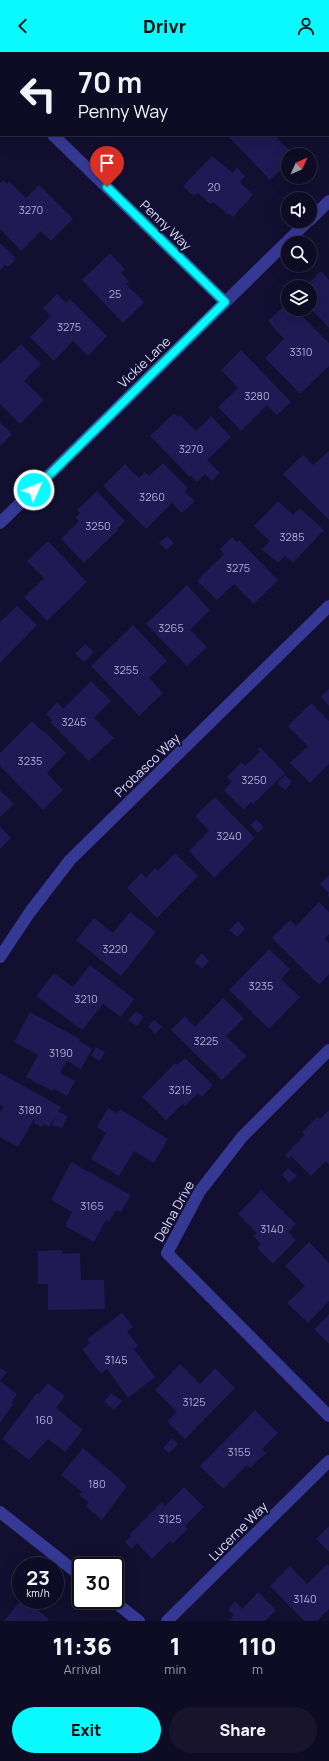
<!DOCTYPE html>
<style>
:root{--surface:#0e0b24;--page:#17142c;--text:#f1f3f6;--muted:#9b9ba6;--line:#2e2b41;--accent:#0af9ff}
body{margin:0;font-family:Manrope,sans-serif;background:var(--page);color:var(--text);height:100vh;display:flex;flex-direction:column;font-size:15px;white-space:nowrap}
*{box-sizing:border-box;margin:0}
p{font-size:13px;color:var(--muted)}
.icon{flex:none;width:22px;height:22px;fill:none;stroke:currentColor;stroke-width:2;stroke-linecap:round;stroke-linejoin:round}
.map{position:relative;height:1569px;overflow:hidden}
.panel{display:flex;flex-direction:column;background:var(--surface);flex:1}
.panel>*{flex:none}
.top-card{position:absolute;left:0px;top:0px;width:329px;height:84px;box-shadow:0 4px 16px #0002,0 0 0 1px var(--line);background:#0e0b24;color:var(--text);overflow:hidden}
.needle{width:26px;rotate:45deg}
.fabs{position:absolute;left:281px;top:96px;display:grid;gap:8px}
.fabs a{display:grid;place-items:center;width:36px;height:36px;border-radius:50%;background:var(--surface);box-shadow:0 4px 16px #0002,0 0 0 1px var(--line);font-size:20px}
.speed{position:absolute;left:12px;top:1505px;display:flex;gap:8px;font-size:20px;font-weight:700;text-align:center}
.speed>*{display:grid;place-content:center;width:52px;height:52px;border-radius:50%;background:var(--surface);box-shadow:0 4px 16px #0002,0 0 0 1px var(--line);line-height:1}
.speed small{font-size:10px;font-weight:400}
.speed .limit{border:2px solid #111;border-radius:6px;background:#fff;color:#111}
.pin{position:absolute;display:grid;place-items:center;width:34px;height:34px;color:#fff;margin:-41px -17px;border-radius:50% 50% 50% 0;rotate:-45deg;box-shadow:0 0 4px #0007}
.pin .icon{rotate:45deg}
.me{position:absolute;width:44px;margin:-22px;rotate:46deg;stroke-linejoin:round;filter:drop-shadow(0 0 3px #0008)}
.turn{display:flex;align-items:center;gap:14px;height:84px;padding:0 12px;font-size:18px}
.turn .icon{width:52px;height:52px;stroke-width:2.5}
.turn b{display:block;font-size:28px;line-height:34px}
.eta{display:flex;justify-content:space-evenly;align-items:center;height:68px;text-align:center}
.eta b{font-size:24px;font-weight:800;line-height:28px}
.button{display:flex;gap:8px;margin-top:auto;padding:8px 12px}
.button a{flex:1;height:46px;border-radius:24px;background:var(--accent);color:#111;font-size:16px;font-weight:800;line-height:46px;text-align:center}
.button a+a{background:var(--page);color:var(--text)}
header{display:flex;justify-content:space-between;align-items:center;height:52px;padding:0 12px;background:var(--accent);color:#111;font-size:18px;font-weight:800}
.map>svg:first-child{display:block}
.building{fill:#201953}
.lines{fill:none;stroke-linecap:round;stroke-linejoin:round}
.minor{stroke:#353994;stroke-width:12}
.route-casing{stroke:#06a2a6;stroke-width:10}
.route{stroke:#0af9ff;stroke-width:7}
.labels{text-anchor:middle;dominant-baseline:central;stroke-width:4;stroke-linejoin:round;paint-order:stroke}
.number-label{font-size:11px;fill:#afadd4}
.street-label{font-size:13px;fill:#dfdeff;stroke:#120f30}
</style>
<header><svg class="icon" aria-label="back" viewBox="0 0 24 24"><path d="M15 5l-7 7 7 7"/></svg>Drivr<svg class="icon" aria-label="person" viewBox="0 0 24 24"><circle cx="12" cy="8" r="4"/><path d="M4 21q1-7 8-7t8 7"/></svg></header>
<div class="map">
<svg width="329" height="1569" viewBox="0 0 329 1569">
<rect width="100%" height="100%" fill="#120f30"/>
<path class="building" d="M227,83H274L294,103H288V110L270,128Z
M212,104L233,121L237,116L245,124L240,130L253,143L233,165L229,162L228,163L213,150L210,152L198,141L193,144L183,134Z
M3,128L7,132L9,129L26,146L39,133L73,167L51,189L41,179L21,199L0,177V131Z
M0,191L15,205L13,207L15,208L8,215L5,213L0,218Z
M110,201L125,217L121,221L129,229L126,232L144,250L123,271L82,228Z
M321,219L329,228V276L310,256V235H305Z
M57,242L66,251L70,247L107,284L88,304L73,289L54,309L30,285L51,264L43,256Z
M288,250V257H295L329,291V314L300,342L265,306L284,287L268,269Z
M21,292L41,312L24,329L44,348L20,372L0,352V312Z
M241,298L291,350L277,363L267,353L241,379L218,355L238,336L221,318Z
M174,361L178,365L180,363L196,379L211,364L231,385L207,408L220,421L212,429L205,422L197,430L191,424L190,425L150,384Z
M0,370L12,382L0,394Z
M329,399V468L283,422L303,403L313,413Z
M163,411L188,436L185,440L195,449L182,461L172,451L146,477L103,434L125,412L139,426L145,420L149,424Z
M97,439L125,469L117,477L118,478L84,511L61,487L79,469L75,466L80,461L77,458Z
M278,449L293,463L300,456L324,478L293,511L285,504L278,511L262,497L270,489L254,474Z
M167,484L174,491L167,498L159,491Z
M232,485L237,490L239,488L278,528L254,552L234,532L217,548L197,529L224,502L220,497Z
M48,489L87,530L47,569L24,545L44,526L27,509Z
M187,533L210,558L190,578L207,595L187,614L146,572Z
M17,554L37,573L0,611V570Z
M133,573L167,609L149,626L163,641L139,664L91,614Z
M85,592L94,600L84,610L75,602Z
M91,629L111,649L94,666L114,686L89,709L50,670L52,668L46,662L57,650L63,657Z
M329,637V654L321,645Z
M311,651L329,669V712L310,731L290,711L308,694L288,674Z
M32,669L42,679L43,678L66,701L47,721L63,738L43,758L0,714V701Z
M260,695L285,721L253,752L251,750L244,758L224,738L232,730L227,725L241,710L245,714L260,699L258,697Z
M285,723L292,730L285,738L277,731Z
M0,738L14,752L0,765Z
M215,745L255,786L214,826L189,799L209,779L195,764Z
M256,767L264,775L258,781L250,773Z
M0,774L11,786L0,797Z
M175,801L198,824L157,866L127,836L141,821L146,826L155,816L158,819Z
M329,823V845L327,843L329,841L320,832Z
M319,850L329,860V882L325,887L329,891V922L319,933L272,886L290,868L296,874Z
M130,860L156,880L121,924L76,888L94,866L113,881Z
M238,869L245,877L237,885L229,878Z
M269,897L290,917L281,927L300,945L269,977L229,938Z
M202,901L209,909L202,917L194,910Z
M90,913L134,947L121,965L103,952L82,978L36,944L54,921L73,935Z
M223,946L244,966L226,984L246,1004L222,1028L171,978L185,964L195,975Z
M136,959L144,965L137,974L128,968Z
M30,960L80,987L79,989L92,997L81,1017L67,1009L60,1021L75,1029L67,1044L53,1036L52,1039L26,1025L38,1003L14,990Z
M154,968L162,975L155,982L148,974Z
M96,995L105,1000L100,1009L91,1004Z
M185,1006L213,1033L202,1045L198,1041L185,1054L183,1052L166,1068L142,1045L175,1011L177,1013Z
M0,1021L61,1055L58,1060L68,1064L62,1076L52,1073L56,1063L49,1075L44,1072L42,1075L34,1071L35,1067H34L18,1095L0,1085V1060L3,1055L0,1053Z
M108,1056L117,1061L120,1057L168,1087L154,1111L134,1099L119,1124L91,1107L106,1081L97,1075Z
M329,1058V1113L326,1109L311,1124L291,1104L288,1107L285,1103L305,1083L302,1080L317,1065L320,1067Z
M71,1110L131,1143L121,1160L116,1158L109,1170L106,1168L94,1190L65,1174L72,1160L51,1148Z
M288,1116L297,1124L289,1131L282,1123Z
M261,1138L296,1172L288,1180L296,1188L273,1212L257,1196L261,1192L253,1184L257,1181L238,1162Z
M309,1190L329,1211V1249L308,1271L287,1251L305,1234L285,1214Z
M62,1198V1202L80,1201L81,1228H104L105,1257L48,1258V1232H38V1199Z
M122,1261L133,1275L127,1279L138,1294L134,1297L155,1325L128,1346L107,1317L101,1322L82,1297L90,1291L87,1287Z
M329,1262V1292L314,1277Z
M180,1312L200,1332L215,1316L235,1336L185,1387L167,1369L177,1360L155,1338Z
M0,1316L7,1320L0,1329L17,1342L11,1351L13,1352L0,1371Z
M48,1331L65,1344L56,1356L83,1378L65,1400L48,1387L29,1408L2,1387L37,1341L39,1342Z
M111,1341L122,1349L114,1358L104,1350Z
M255,1358L278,1381L262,1397L266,1401L250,1416L247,1413L223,1437L200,1414Z
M172,1386L178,1392L169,1401L163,1396Z
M83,1396L119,1426V1427L127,1434L102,1468L86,1454L89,1450L79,1443L82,1440L61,1423Z
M184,1435L204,1455L185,1474L188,1477L173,1491L170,1489L152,1507L137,1491L132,1497L125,1490L131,1484L129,1483L162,1450L165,1454Z
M329,1474V1500L316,1487Z
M327,1512L329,1514V1557L317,1569H304L270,1534L290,1514L307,1532Z
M258,1540L276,1558L265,1569H229L234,1563L228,1558L235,1549L242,1557Z
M21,1548H25L49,1567L47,1569H4Z"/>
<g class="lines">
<path class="minor" d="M76,1L77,0
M0,31L1,32
M0,76L1,75
M53,83L225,250
M310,168L329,149
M0,471L308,169
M0,905L30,860L70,808L329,554
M329,998L242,1085L200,1139L167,1201L329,1364
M0,1460L81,1524
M112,1548L139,1569
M167,1569L329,1409"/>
</g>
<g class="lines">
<defs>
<path id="route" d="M34,438L225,250L107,135"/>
</defs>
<use href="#route" class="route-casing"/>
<use href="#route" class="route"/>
</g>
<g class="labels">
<g class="number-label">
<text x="214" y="134">20</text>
<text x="31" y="157">3270</text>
<text x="115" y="241">25</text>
<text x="69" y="274">3275</text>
<text x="301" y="299">3310</text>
<text x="257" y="343">3280</text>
<text x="191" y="396">3270</text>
<text x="152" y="444">3260</text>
<text x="98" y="473">3250</text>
<text x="292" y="484">3285</text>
<text x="238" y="515">3275</text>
<text x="171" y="575">3265</text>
<text x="126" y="617">3255</text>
<text x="74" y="669">3245</text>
<text x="30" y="708">3235</text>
<text x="254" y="727">3250</text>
<text x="229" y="783">3240</text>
<text x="115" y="896">3220</text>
<text x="261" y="933">3235</text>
<text x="86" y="946">3210</text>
<text x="206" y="988">3225</text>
<text x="61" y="1000">3190</text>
<text x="180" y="1037">3215</text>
<text x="30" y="1057">3180</text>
<text x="92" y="1153">3165</text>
<text x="272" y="1176">3140</text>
<text x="116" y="1307">3145</text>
<text x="194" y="1349">3125</text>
<text x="44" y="1367">160</text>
<text x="239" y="1399">3155</text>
<text x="97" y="1431">180</text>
<text x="170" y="1466">3125</text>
<text x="305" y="1546">3140</text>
</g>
<g class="street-label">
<text transform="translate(166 173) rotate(44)">Penny Way</text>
<text transform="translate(144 310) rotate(-44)">Vickie Lane</text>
<text transform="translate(147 713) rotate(-44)">Probasco Way</text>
<text transform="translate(174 1159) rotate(-61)">Delna Drive</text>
<text transform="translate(238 1479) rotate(-45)">Lucerne Way</text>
</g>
</g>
</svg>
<div class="fabs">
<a><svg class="needle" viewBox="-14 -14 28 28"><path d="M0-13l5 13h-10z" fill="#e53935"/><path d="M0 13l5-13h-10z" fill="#9b9ba6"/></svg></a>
<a><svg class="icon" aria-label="sound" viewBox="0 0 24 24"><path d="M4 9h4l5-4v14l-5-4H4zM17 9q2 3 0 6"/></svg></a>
<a><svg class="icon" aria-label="search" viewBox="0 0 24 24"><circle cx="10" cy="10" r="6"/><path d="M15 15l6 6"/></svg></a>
<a><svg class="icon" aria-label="layers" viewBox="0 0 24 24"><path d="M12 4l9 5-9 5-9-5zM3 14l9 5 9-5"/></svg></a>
</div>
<div class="speed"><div>23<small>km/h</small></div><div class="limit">30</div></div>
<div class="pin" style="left:107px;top:135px;background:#d93025"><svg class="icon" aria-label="arrive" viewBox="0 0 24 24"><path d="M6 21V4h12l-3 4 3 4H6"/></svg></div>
<svg class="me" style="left:34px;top:438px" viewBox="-20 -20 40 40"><circle r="17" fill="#0af9ff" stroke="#fff" stroke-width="3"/><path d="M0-11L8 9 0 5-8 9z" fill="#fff"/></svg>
<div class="top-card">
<div class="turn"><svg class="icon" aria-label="left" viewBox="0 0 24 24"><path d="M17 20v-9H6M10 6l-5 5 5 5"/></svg><div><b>70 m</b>Penny Way</div></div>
</div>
</div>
<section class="panel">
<div class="eta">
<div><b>11:36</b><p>Arrival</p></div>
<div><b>1</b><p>min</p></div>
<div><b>110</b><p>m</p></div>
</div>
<div class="button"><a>Exit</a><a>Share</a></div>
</section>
